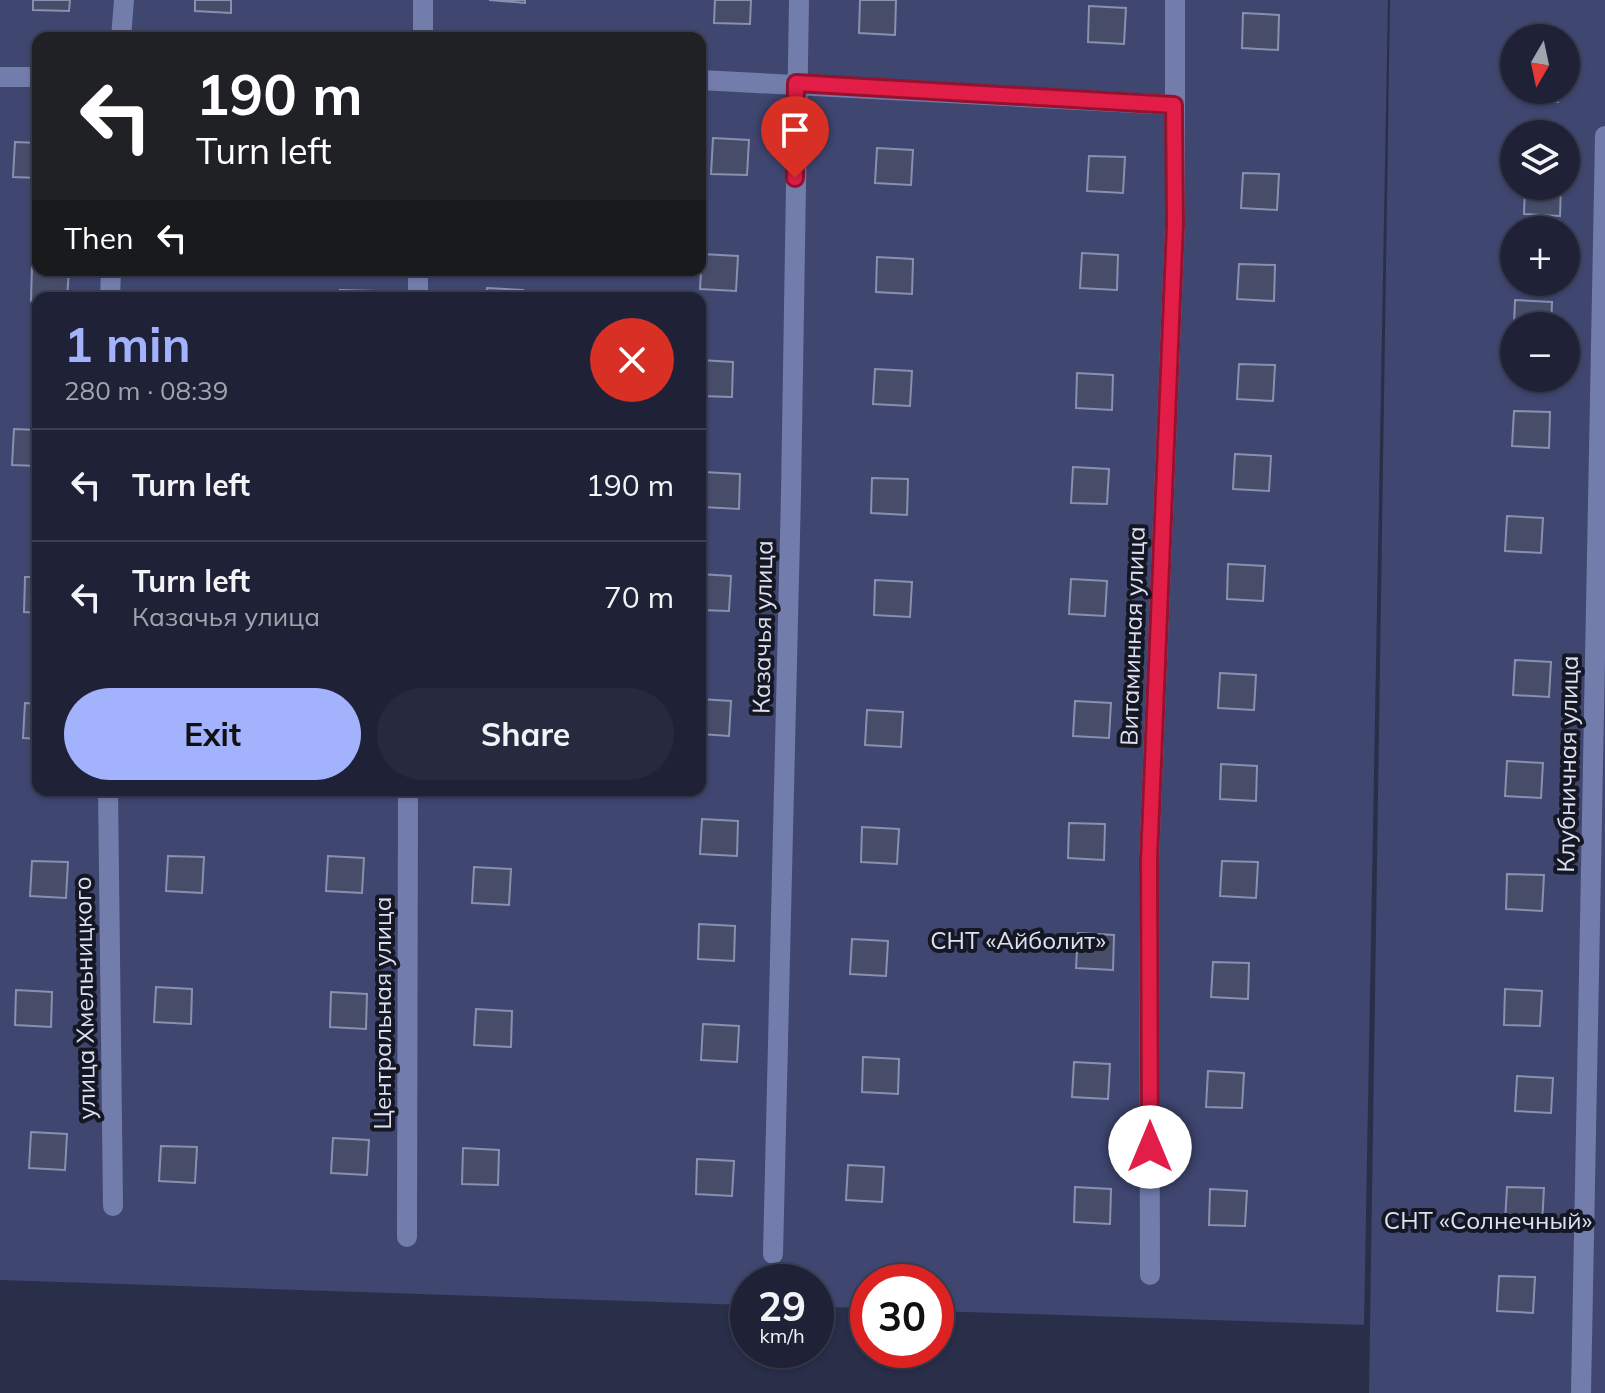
<!DOCTYPE html>
<meta charset="utf-8">
<style>
:root{--surface:#1f2237;--page:#272a3f;--text:#f1f3f6;--muted:#a1a4ad;--line:#3c3f52;--accent:#a3b2fd}
body{margin:0;font-family:Mulish,sans-serif;background:var(--page);color:var(--text);height:100vh;display:flex;flex-direction:column;font-size:30px;white-space:nowrap}
*{box-sizing:border-box;margin:0}
p{font-size:26px;color:var(--muted)}
.icon{flex:none;width:44px;height:44px;fill:none;stroke:currentColor;stroke-width:2;stroke-linecap:round;stroke-linejoin:round}
.map{position:relative;flex:1;overflow:hidden}
.sheet{position:absolute;left:32px;top:292px;width:674px;height:504px;display:flex;flex-direction:column;background:var(--surface);border-radius:16px;box-shadow:0 2px 6px #0004,0 0 0 2px var(--line)}
.sheet>*{flex:none}
.top-card{position:absolute;left:32px;top:32px;width:674px;height:244px;border-radius:16px;box-shadow:0 2px 6px #0004,0 0 0 2px var(--line);background:#202124;color:#fff;overflow:hidden}
.needle{width:52px;rotate:189deg}
.fabs{position:absolute;left:1500px;top:24px;display:grid;gap:16px}
.fabs a{display:grid;place-items:center;width:80px;height:80px;border-radius:50%;background:var(--surface);box-shadow:0 2px 6px #0004,0 0 0 2px var(--line);font-size:40px}
.speed{position:absolute;left:730px;top:1264px;display:flex;gap:16px;font-size:40px;font-weight:700;text-align:center}
.speed>*{display:grid;place-content:center;width:104px;height:104px;border-radius:50%;background:var(--surface);box-shadow:0 2px 6px #0004,0 0 0 2px var(--line);line-height:1}
.speed small{font-size:20px;font-weight:400}
.speed .limit{border:12px solid #d22;background:#fff;color:#111}
.pin{position:absolute;display:grid;place-items:center;width:68px;height:68px;color:#fff;margin:-82px -34px;border-radius:50% 50% 50% 0;rotate:-45deg;box-shadow:0 0 8px #0007}
.pin .icon{rotate:45deg}
.me{position:absolute;width:88px;margin:-44px;rotate:0deg;stroke-linejoin:round;filter:drop-shadow(0 0 6px #0008)}
.turn{display:flex;align-items:center;gap:28px;height:168px;padding:0 32px;font-size:36px}
.turn .icon{width:104px;height:104px;stroke-width:2.5}
.turn b{display:block;font-size:56px;line-height:68px}
.then{display:flex;align-items:center;height:76px;padding:0 32px;background:#0003;gap:16px;font-size:30px}
.round{display:grid;place-items:center;flex:none;width:84px;height:84px;border-radius:42px;background:var(--page)}
.headline{display:flex;align-items:center;justify-content:space-between;height:136px;padding:0 32px}
h1{font-size:48px;font-weight:700;line-height:60px;color:var(--accent)}
.primary-button{display:flex;gap:16px;margin-top:auto;padding:16px 32px}
.primary-button a{flex:1;height:92px;border-radius:48px;background:var(--accent);color:#111;font-size:32px;font-weight:700;line-height:92px;text-align:center}
.primary-button a+a{background:var(--page);color:var(--text)}
ul{padding:0;list-style:none}
li{display:flex;align-items:center;gap:24px;height:112px;padding:0 32px;border-top:2px solid var(--line)}
li div{flex:1}
li b{display:block;font-size:30px}
li em{font-style:normal}
.map>svg:first-child{display:block}
.green{fill:#3f4670;fill-rule:evenodd}
.building{fill:#474d69;stroke:#8890b0;stroke-width:2}
.lines{fill:none;stroke-linecap:round;stroke-linejoin:round}
.minor{stroke:#737dac;stroke-width:20}
.route-casing{stroke:#92132f;stroke-width:20}
.route{stroke:#e11d48;stroke-width:14}
.labels{text-anchor:middle;dominant-baseline:central;stroke-width:8;stroke-linejoin:round;paint-order:stroke}
.street-label{font-size:24px;fill:#dce0f2;stroke:#151723}
.park-label{font-size:24px;fill:#dce1f4;stroke:#151723}
</style>
<div class="map">
<svg width="1605" height="1393" viewBox="0 0 1605 1393">
<rect width="100%" height="100%" fill="#292e49"/>
<path class="green" d="M0,0H1388L1364,1325L936,1311V1282H868V1308L816,1307V1282H748V1305L0,1280ZM38,38H700V270H38ZM38,298H700V790H38Z
M1390,0H1605V1393H1369ZM1514,38H1566V90H1514ZM1514,134H1566V186H1514ZM1514,230H1566V282H1514ZM1514,326H1566V378H1514Z"/>
<path class="building" d="M33,0H70L69,11L33,10Z
M195,0H231V13L195,11Z
M489,0H525V3Z
M715,0H751L750,24L714,23Z
M860,0H896L895,35L859,33Z
M1089,6L1126,8L1124,44L1088,42Z
M1243,13L1279,15L1278,50L1242,48Z
M1522,90H1559L1558,102L1522,100Z
M713,138L749,140L747,175L711,174Z
M15,142L38,143V178L13,177Z
M877,148L913,150L911,185L875,183Z
M1089,156L1125,157L1123,193L1087,191Z
M1243,173L1279,174L1277,210L1241,208Z
M1525,186H1561L1560,216L1524,214Z
M1082,253L1118,255L1117,290L1080,288Z
M702,254L738,256L736,291L700,289Z
M877,257L913,259L912,294L876,292Z
M1239,264L1275,265L1274,301L1237,299Z
M32,265L38,266V270H69L67,298H38V301H31Z
M487,288L523,290V298H486Z
M340,290L376,291V298H340Z
M177,295L214,297L213,298H177Z
M1515,300L1552,302L1551,326H1514Z
M700,360L733,362L732,397L700,396Z
M1239,364L1275,365L1273,401L1237,399Z
M875,369L912,371L910,406L873,404Z
M1077,373L1113,375L1112,410L1076,408Z
M1514,411L1550,412L1549,448L1512,446Z
M14,429L38,430V466L12,465Z
M1235,454L1271,456L1269,491L1233,489Z
M1073,467L1109,469L1107,504L1071,503Z
M704,472L740,474L739,509L703,507Z
M872,478L908,479L907,515L871,513Z
M1507,516L1543,518L1541,553L1505,551Z
M1228,564L1265,566L1263,601L1227,599Z
M700,574L731,576L729,611L700,610Z
M25,577H38V613L24,612Z
M1071,579L1107,581L1105,616L1069,614Z
M875,580L912,582L910,617L874,615Z
M1515,660L1551,662L1549,697L1513,695Z
M1220,673L1256,675L1254,710L1218,708Z
M700,699L731,701L729,736L700,734Z
M1075,701L1111,703L1109,738L1073,736Z
M25,703L38,704V739L23,738Z
M867,710L903,712L901,747L865,745Z
M1507,761L1543,763L1541,798L1505,796Z
M1221,764L1257,766L1256,801L1220,799Z
M702,819L738,821L737,856L700,854Z
M1069,823L1105,824L1104,860L1068,858Z
M862,827L899,829L897,864L861,862Z
M168,856L204,857L202,893L166,891Z
M328,856L364,858L362,893L326,891Z
M32,861L68,862L66,898L30,896Z
M1222,861L1258,862L1256,898L1220,896Z
M474,867L511,869L509,905L472,903Z
M1507,874L1544,875L1542,911L1506,909Z
M699,924L735,926L734,961L698,959Z
M1078,933L1114,935L1113,970L1076,968Z
M852,939L888,941L886,976L850,974Z
M1213,962L1249,963L1248,999L1211,997Z
M156,987L192,989L191,1024L154,1022Z
M1505,989L1542,991L1540,1026L1504,1025Z
M16,990L52,992L51,1027L15,1025Z
M331,992L367,994L366,1029L330,1027Z
M476,1009L512,1011L511,1047L474,1045Z
M703,1024L739,1026L737,1062L701,1060Z
M863,1057L899,1059L898,1094L862,1092Z
M1074,1062L1110,1064L1108,1099L1072,1097Z
M1208,1071L1244,1073L1242,1108L1206,1107Z
M1517,1076L1553,1078L1551,1113L1515,1111Z
M31,1132L67,1134L65,1170L29,1168Z
M333,1138L369,1140L367,1175L331,1173Z
M161,1146L197,1147L195,1183L159,1181Z
M463,1148L499,1150L498,1185L462,1184Z
M697,1159L734,1161L732,1196L696,1194Z
M848,1165L884,1167L882,1202L846,1200Z
M1075,1187L1111,1189L1110,1224L1074,1222Z
M1507,1187L1544,1188L1542,1224L1505,1222Z
M1210,1189L1247,1191L1245,1226L1209,1225Z
M1499,1276L1535,1277L1533,1313L1497,1311Z"/>
<g class="lines">
<path class="minor" d="M423,0V38
M121,38L124,0
M0,77H38
M700,80L1174,105
M110,298L111,270
M418,298V270
M108,790L113,1206
M407,1237L408,790
M773,1254L791,493L799,0
M1150,1275L1149,860L1175,224V0
M1581,1393L1605,136"/>
</g>
<g class="lines">
<defs>
<path id="route" d="M795,178L796,83L1174,105L1175,224L1149,860L1150,1147"/>
</defs>
<use href="#route" class="route-casing"/>
<use href="#route" class="route"/>
</g>
<g class="labels">
<g class="street-label">
<text transform="translate(762 627) rotate(-89)">Казачья улица</text>
<text transform="translate(1132 636) rotate(-88)">Витаминная улица</text>
<text transform="translate(1567 764) rotate(-89)">Клубничная улица</text>
<text transform="translate(84 998) rotate(-91)">улица Хмельницкого</text>
<text transform="translate(382 1013) rotate(-90)">Центральная улица</text>
</g>
<g class="park-label">
<text x="1018" y="940">СНТ «Айболит»</text>
<text x="1488" y="1220">СНТ «Солнечный»</text>
</g>
</g>
</svg>
<div class="fabs">
<a><svg class="needle" viewBox="-14 -14 28 28"><path d="M0-13l5 13h-10z" fill="#e53935"/><path d="M0 13l5-13h-10z" fill="#a1a4ad"/></svg></a>
<a><svg class="icon" aria-label="layers" viewBox="0 0 24 24"><path d="M12 4l9 5-9 5-9-5zM3 14l9 5 9-5"/></svg></a>
<a>+</a>
<a>−</a>
</div>
<div class="speed"><div>29<small>km/h</small></div><div class="limit">30</div></div>
<div class="pin" style="left:795px;top:178px;background:#d93025"><svg class="icon" aria-label="arrive" viewBox="0 0 24 24"><path d="M6 21V4h12l-3 4 3 4H6"/></svg></div>
<svg class="me" style="left:1150px;top:1147px" viewBox="-20 -20 40 40"><circle r="19" fill="#fff"/><path d="M0-13L10 11 0 6-10 11z" fill="#e11d48"/></svg>
<div class="top-card">
<div class="turn"><svg class="icon" aria-label="left" viewBox="0 0 24 24"><path d="M17 20v-9H6M10 6l-5 5 5 5"/></svg><div><b>190 m</b>Turn left</div></div>
<div class="then">Then<svg class="icon" aria-label="left" viewBox="0 0 24 24"><path d="M17 20v-9H6M10 6l-5 5 5 5"/></svg></div>
</div>
<section class="sheet">
<div class="headline"><div><h1>1 min</h1><p>280 m · 08:39</p></div><a class="round" style="background:#d93025;color:#fff"><svg class="icon" aria-label="close" viewBox="0 0 24 24"><path d="M6 6l12 12M18 6L6 18"/></svg></a></div>
<ul>
<li><svg class="icon" aria-label="left" viewBox="0 0 24 24"><path d="M17 20v-9H6M10 6l-5 5 5 5"/></svg><div><b>Turn left</b></div><em>190 m</em></li>
<li><svg class="icon" aria-label="left" viewBox="0 0 24 24"><path d="M17 20v-9H6M10 6l-5 5 5 5"/></svg><div><b>Turn left</b><p>Казачья улица</p></div><em>70 m</em></li>
</ul>
<div class="primary-button"><a>Exit</a><a>Share</a></div>
</section>
</div>
